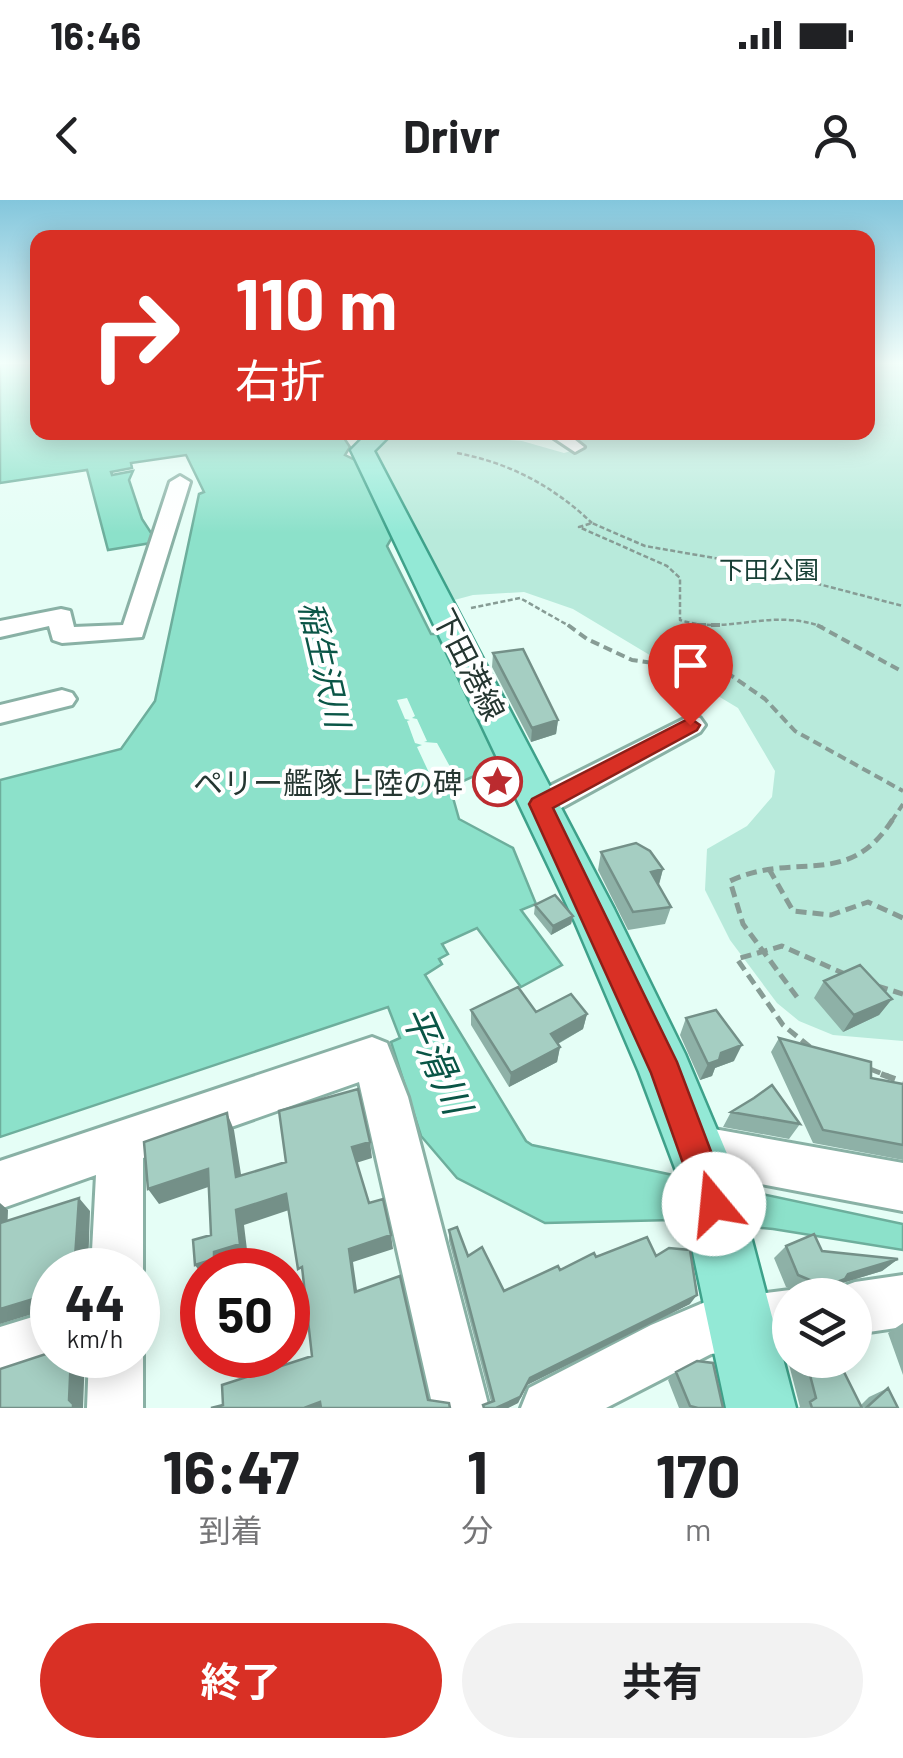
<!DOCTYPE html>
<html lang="ja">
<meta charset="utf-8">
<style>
:root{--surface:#fff;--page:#f2f2f2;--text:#202124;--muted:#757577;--accent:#d93025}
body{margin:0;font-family:Barlow,"Noto Sans JP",sans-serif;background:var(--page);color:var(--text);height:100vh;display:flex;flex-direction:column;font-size:38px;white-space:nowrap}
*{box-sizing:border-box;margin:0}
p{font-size:32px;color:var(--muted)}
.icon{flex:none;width:55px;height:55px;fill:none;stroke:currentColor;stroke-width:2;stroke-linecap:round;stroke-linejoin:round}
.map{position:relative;height:1208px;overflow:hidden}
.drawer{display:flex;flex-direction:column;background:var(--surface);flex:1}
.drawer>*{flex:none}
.banner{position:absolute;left:30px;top:30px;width:845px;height:210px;border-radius:20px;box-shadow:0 5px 25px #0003;background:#d93025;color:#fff;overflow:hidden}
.buttons{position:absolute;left:772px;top:1078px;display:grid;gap:20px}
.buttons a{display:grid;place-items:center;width:100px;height:100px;border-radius:50%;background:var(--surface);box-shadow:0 5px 25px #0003;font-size:50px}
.speed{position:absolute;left:30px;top:1048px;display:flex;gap:20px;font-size:50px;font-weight:700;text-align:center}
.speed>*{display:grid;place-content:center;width:130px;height:130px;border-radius:50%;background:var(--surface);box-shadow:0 5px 25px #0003;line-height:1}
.speed small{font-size:25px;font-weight:400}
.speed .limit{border:15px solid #d22;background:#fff;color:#111}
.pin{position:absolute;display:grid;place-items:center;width:85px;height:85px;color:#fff;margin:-102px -42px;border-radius:50% 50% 50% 0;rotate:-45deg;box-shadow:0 0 10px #0007}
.pin .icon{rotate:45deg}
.me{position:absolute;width:110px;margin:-55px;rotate:343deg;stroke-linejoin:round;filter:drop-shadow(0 0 8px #0008)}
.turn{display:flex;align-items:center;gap:35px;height:210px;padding:0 40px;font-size:45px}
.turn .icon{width:130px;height:130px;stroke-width:2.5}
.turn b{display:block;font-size:70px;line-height:85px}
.eta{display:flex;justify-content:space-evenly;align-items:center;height:170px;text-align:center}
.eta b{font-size:60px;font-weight:700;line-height:70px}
.action{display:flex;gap:20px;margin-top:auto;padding:20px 40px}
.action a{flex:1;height:115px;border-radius:60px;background:var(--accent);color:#fff;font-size:40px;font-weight:700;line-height:115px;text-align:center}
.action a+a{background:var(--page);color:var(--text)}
.status{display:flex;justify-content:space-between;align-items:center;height:70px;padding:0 50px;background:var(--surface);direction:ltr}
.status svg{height:28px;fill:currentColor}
header{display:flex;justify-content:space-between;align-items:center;height:130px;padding:0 40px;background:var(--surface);font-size:45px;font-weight:700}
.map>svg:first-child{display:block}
.green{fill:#b8eadb}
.water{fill:#8ce1ca;stroke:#6dae9c;stroke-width:2.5}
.pier{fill:#e5fef6}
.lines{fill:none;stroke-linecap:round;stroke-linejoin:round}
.minor-casing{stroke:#89b1a5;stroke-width:6}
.major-casing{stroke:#3ea18a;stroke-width:5}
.path-far3{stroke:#879c95;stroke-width:2.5;stroke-dasharray:5 2.5;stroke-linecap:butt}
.path-far2{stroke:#879c95;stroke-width:4;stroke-dasharray:9 5;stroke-linecap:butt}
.path-far1{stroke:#879c95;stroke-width:5;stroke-dasharray:11 6;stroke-linecap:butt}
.path{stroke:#879c95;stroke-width:6;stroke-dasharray:15 8;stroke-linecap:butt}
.minor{fill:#fff;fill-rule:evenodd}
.major{fill:#93e9d6;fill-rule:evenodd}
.wall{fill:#8eb1a7}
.shaded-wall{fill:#749088}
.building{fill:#a5cec2;stroke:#749088;stroke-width:2.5}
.route{fill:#d93025;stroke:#8d1f18;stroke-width:2.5}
.labels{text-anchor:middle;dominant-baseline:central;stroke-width:8;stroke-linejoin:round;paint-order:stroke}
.far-park-label{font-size:25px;fill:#173f35;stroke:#fff}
.street-label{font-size:30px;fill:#253631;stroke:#fff}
.poi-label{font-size:30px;fill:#253631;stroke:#fff;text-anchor:end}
.water-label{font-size:32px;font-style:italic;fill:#0a5546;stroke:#fff}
.near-water-label{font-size:38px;font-style:italic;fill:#0a5546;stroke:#fff}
</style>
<div class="status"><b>16:46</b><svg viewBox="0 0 49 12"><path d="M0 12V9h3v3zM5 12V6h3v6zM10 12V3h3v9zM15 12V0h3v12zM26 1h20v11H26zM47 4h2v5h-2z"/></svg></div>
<header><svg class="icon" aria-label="back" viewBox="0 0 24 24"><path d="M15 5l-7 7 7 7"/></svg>Drivr<svg class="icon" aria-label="person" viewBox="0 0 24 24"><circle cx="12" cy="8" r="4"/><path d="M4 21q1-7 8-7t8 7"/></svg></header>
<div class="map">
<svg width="903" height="1208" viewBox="0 0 903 1208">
<rect width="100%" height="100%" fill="#e5fef6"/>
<path class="green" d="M868,164H903V841L833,835L799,821L777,803L730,740L705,690L707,649L747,626L772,597L775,571L738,508L573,409L524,392L473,395L447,402L367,248L395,232L522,241L564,253L585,247L570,233L868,232Z"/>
<path class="water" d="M0,164H37L38,232L348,233L344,238L350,247L345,255L359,262L394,334L387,346L431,434H443L503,563L450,587L459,619L513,648L536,704L521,710L562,765L521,787L477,728L442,744L448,754L439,759L442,764L425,775L526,941L532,945L903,1024V1050L773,1029L673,1020L545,1023L457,978L421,936L391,842L400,838L388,807L0,937V580L121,549L155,501L199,294L204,292L186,255L131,263L132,268L111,272L112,275L133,271L129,280L142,319L157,342L108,350L87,270L0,283Z"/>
<path class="pier" d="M407,498L415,516L412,518L417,519L427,541L424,542L437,543L459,583L455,585L446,574L431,577L417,547L422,545L415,543L407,521L410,520L405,519L397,500Z"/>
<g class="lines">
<defs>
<path id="minor" d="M545,232H565L584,247L575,252Z
M180,276L190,282L142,437L62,443L53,440L49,426L0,437V421L61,409L70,411L74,427L123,425L170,282Z
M62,490L72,493L76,499L72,505L0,523V505Z
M690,516L700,518L705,525L700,532L552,613L540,617L528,613L524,605L528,597Z
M372,837L387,843L408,897L489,1208H433L359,882L143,958V1070L138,1082V1070H91L96,975L0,1009V961Z
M697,926L903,963V1011L697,972L681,965L674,949L681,933Z
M903,1075V1127L855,1134V1095H834L836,1089L855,1082Z
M790,1090L801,1095H790V1144L711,1154L606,1208H521L529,1188L651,1125L710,1100Z
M52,1111V1155L71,1157L0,1181V1127Z
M138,1141L143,1155V1208H87L89,1155H138Z"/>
<path id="major" d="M369,232L390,235L374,251L614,709L685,854L733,968L796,1208H726L675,968L639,872L575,722L351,250Z"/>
</defs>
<use href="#minor" class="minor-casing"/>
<use href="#major" class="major-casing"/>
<path class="path-far3" d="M457,253C510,263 553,286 592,323
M471,408L520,398L571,427
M823,427C769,407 729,436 680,420V378L667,366L579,327L592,323L645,346L726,360L903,406"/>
<path class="path-far2" d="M568,425L587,439L632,460L729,474L765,499L795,531L903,591
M697,425H723
M817,425L903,472
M891,622L903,604"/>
<path class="path-far1" d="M769,669L793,711L831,715L868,702L903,718
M877,786L903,794
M797,797L743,724L730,681C796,650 847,691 893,619
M810,847L783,825L737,759L782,746L845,774
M870,869L888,876"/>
<path class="path" d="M881,874L903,882"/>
<use href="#minor" class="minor"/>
<use href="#major" class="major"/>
</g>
<path class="wall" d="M493,453L558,520L556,534L531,542L492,467Z
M601,652L663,669L659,685L671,707L665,724L628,730L598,670Z
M535,705L573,716L571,724L551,735L534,714Z
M824,781L892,799L879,815L843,832L814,798Z
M471,810L536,812L587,814L583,829L558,844L560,847L557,862L509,887L471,825Z
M686,818L734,861L715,868L712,876L700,880L680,835Z
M779,838L871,878L903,884V960L813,943L771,852Z
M731,912L800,924L789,939L723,927Z
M449,1030L468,1056L504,1091L596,1057L656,1056L690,1104L527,1185L518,1203L508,1208H483V1205L491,1202L449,1041Z
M786,1046L822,1051L898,1059L882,1071L839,1084L832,1090L820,1095H798L801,1093L786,1087L774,1058Z
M903,1123V1175L888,1133Z
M790,1150V1160H838L861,1205L869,1197L888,1188L898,1208H798L800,1207L786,1153Z
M676,1172L723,1208H679L668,1180Z"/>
<path class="shaded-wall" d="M558,520L556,534L531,542L532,528Z
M663,669L658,687L651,672Z
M573,716L571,724L551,735L553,726Z
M892,799L879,815L843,832L854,815Z
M587,814L583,829L548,849L551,834Z
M742,845L734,861L715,868L712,876L700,880L708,864L721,853Z
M560,847L557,862L509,887L511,873Z
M227,913L234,930L244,993L236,977Z
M370,942L372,958L356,963L352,947Z
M208,969L217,984L159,1004L148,989Z
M286,994L292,1009L244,1025L248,1058L223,1065V1070H202V1075L195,1065L214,1052L236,1010Z
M79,998L90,1011L88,1070H80L75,1058Z
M0,1003L8,1010L7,1038L0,1033Z
M391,1035L393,1049L353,1062L359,1104L355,1092L349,1049Z
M898,1059L882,1071L839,1084L832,1090L820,1095H805L848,1074Z
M697,1095L690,1104L527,1185L518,1203L508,1208H496L530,1178Z
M40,1097L52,1108L0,1124V1109Z
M71,1155H85L83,1208H73L69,1200Z
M320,1202L324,1208H304Z"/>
<path class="building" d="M523,449L558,520L532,528L493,453Z
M636,643L650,651L663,669L651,672L671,707L633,712L601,652Z
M555,695L573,716L553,726L535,705Z
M860,765L892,799L854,815L824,781Z
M518,787L536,812L571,794L587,814L551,834L560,847L511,873L471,810Z
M716,810L742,845L721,853L719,860L708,864L686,818Z
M779,838L871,862V878L903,884V945L823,930Z
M772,885L800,924L731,912L754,898Z
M358,889L370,942L352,947L369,1003L383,999L391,1035L349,1049L355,1092L400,1076L428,1200L449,1203L450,1208H321L320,1202L304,1208H211L223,1205L222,1185L312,1156L302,1067L298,1069L286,994L236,1010L240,1044L214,1052V1059L195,1065L193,1040L211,1035L208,969L148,989L144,942L227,913L236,977L286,962L279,911Z
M79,998L75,1058L79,1062L80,1070H52V1143L41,1142L40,1097L0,1109V1023Z
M457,1027L468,1056L482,1047L504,1091L558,1066L560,1070L594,1053L596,1057L647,1037L656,1056L669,1048L690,1050L697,1095L530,1178L520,1197L496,1208H484L483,1205L494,1201L449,1030Z
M814,1034L822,1051L898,1059L848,1074L845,1079L806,1094V1087L817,1083L798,1075L786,1046Z
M52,1152V1155H71L69,1200L73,1204V1208H0V1169Z
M806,1160H838L862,1208H812L810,1202L816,1198Z
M697,1161L713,1163L723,1208H698L690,1206L676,1172Z
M888,1188L898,1208H866Z"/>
<linearGradient id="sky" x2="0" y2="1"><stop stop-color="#83c6dc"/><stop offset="0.49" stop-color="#f3fffb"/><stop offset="1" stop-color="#f3fffb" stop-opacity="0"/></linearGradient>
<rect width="903" height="333" fill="url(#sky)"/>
<path class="route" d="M690,518L700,525L697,530L553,608L677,862L731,1004L726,1017L714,1022L702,1017L651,873L529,604L532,599Z"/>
<defs>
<symbol id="sight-ring" viewBox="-11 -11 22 22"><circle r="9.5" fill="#fff" stroke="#bb2b2f" stroke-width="1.5"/><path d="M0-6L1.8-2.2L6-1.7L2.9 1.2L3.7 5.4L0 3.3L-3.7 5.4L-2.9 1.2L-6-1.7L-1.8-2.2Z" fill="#bb2b2f"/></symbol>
</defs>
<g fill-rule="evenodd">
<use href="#sight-ring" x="470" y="554" width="55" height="55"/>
</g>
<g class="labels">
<g class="far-park-label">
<text x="769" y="369">下田公園</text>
</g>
<g class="street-label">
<text transform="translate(470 464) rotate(63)">下田港線</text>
</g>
<g class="poi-label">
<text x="463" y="582">ペリー艦隊上陸の碑</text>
</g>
<g class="water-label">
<text transform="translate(326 464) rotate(77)">稲生沢川</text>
</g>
<g class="near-water-label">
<text transform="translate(438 859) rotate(66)">平滑川</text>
</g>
</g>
</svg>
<div class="buttons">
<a><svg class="icon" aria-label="layers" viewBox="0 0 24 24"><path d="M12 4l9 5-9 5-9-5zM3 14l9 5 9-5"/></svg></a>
</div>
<div class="speed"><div>44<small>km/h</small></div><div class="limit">50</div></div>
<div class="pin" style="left:690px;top:525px;background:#d93025"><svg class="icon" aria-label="arrive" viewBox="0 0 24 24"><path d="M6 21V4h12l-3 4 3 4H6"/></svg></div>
<svg class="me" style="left:714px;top:1004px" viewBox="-20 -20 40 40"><circle r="19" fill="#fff"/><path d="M0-13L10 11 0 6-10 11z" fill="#d93025"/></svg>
<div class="banner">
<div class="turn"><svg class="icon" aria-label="right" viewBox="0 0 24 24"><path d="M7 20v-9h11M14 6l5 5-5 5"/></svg><div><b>110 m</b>右折</div></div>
</div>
</div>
<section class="drawer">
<div class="eta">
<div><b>16:47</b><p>到着</p></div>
<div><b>1</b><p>分</p></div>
<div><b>170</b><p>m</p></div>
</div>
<div class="action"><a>終了</a><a>共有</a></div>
</section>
